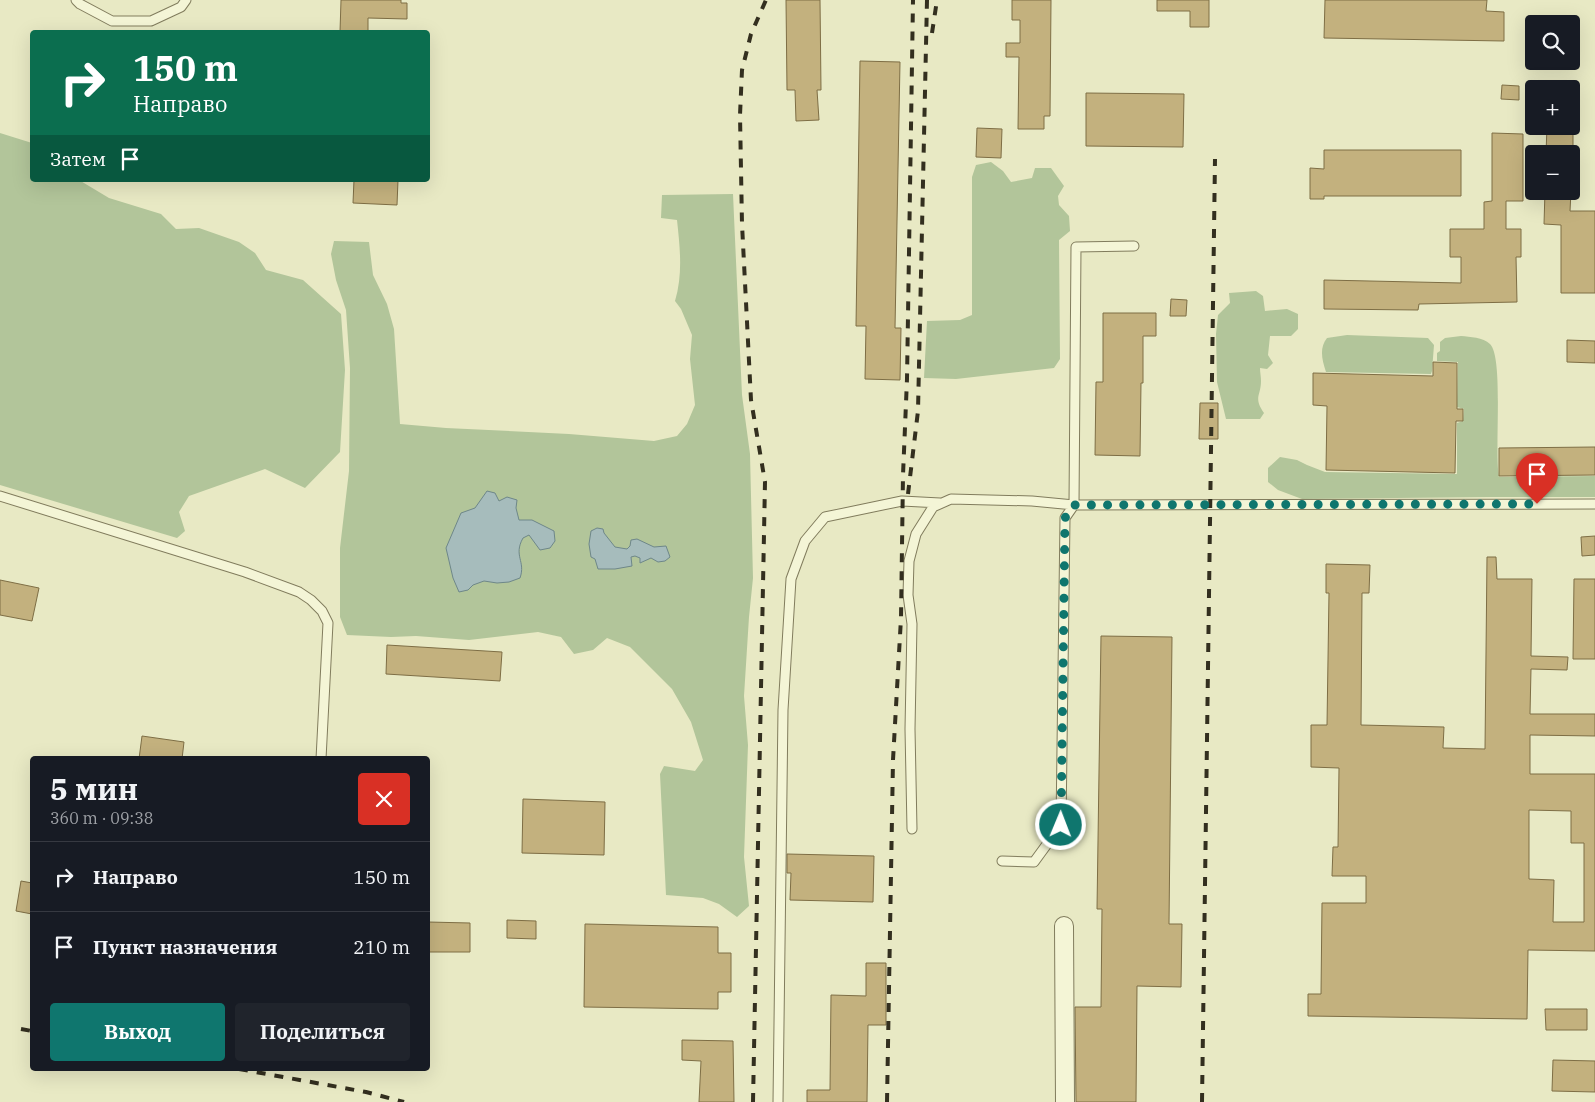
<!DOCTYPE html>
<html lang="ru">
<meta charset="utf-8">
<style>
:root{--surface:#171b24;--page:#20242c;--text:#f1f3f6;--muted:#9ea1a6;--line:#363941;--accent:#0f766e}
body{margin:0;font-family:"IBM Plex Serif",serif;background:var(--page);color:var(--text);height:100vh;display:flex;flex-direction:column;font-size:19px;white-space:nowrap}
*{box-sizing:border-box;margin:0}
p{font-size:16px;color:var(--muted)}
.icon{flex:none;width:28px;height:28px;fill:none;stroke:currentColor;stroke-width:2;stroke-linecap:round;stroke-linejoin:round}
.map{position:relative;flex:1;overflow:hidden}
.drawer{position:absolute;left:30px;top:756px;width:400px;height:315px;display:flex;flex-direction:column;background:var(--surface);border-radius:5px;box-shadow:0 5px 20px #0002}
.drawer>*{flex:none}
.banner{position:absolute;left:30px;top:30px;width:400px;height:152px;border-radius:5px;box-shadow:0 5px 20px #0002;background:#0b6e4f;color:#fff;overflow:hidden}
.fabs{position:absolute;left:1525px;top:15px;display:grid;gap:10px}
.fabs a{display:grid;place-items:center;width:55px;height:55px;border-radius:5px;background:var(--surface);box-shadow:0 5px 20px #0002;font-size:25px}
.pin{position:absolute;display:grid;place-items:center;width:42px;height:42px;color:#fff;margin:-51px -21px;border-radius:50% 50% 50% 0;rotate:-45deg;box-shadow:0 0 5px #0007}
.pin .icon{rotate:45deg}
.me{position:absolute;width:55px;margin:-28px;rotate:1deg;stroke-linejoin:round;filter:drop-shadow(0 0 4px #0008)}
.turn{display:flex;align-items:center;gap:18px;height:105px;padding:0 20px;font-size:22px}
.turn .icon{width:65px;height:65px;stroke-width:2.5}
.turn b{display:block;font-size:35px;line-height:42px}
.then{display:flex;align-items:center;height:48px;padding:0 20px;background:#0003;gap:10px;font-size:19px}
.round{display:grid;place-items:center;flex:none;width:52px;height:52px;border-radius:5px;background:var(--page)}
.summary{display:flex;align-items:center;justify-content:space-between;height:85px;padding:0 20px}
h1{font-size:30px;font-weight:700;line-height:38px}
.cta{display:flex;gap:10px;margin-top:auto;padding:10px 20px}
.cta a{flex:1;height:58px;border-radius:5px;background:var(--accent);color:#fff;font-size:20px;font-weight:700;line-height:58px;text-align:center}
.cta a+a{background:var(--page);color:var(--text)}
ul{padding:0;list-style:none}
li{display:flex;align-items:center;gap:15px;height:70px;padding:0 20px;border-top:1px solid var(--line)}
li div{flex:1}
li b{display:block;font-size:19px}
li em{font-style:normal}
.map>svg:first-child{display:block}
.green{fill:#b2c59a}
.water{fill:#a6bcbc;stroke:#6e8789}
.building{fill:#c3b17e;stroke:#7e6e45;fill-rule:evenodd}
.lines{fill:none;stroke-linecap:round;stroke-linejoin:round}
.lane-casing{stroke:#817c5d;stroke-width:11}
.street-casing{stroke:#817c5d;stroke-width:20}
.lane{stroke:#f4f5d6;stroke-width:9}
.street{stroke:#f4f5d6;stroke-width:18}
.rail{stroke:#332f1f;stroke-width:4;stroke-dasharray:9 9;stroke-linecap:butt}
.route{stroke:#0f766e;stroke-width:9;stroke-dasharray:0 16.2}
</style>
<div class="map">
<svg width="1595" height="1102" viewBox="0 0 1595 1102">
<rect width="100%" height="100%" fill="#e8e9c4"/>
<path class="green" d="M0,133L32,143V180H79L109,198L161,214L176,229L199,228L239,242L255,253L266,270L303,280L341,314L345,370L340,452L305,488L265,469L189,496L179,512L185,531L177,538L0,485Z
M991,162L1003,171L1011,182L1032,178L1035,168H1051L1064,186L1058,196L1059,205L1069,216L1070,231L1059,240L1060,359L1054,368L956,379L924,378L927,321L960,320L972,315V177L976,165Z
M733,194L742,395L750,454L753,578L749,617L744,696L748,745L744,857L749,906L737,917L719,904L703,898L666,895L660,774L664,766L695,771L703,760L691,722L672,689L630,647L607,638L593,650L574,654L561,637L538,632L469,640L416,636L391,637L347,635L340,617V548L349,471L350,368L346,310L336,280L331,254L334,241L369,242L373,275L387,304L394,329L400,424L446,428L569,434L654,441L677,436L687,424L695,405L690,359L692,335L681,309L675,301C683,274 680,248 677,220L661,218L662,195Z
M1256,291L1263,296L1265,311L1287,309L1298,314V329L1291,336H1270L1268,355L1273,363L1267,369L1260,368C1260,372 1261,377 1261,381C1261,396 1253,397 1264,413L1260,419H1226L1217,382L1216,334L1218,315L1230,303L1229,293Z
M1347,335L1428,338L1434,345L1432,371L1431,374L1326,372C1322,360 1319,348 1327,338Z
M1461,336C1470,337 1483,337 1490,344C1504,358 1494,452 1499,477L1595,476V497H1491L1302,499L1278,490L1268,482V468L1280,457L1297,460L1307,465L1325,472L1457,474V423L1463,421L1464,409L1457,407L1458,362L1437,361V353L1440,351V342L1445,338Z"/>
<path class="water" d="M487,491L495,493L499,501L507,497L517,500L516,508L519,520H532L554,531L555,541L550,548L540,550L529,535L523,538C513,556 526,561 520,578L509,582L497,583L484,581L473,585L468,590L459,592L453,578L446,548L461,513L475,508Z
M597,528L603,529L604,533L615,547L627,549L630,546L631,540L637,539L654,547L666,546L670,557L665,561L658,562L651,558L640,563V558L635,556L631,557L632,566L615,569H598L595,559L591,557L589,544L591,531Z"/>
<path class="building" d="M341,0H401V3H407V19L368,18V32H340Z
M786,0H820L821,90H817L819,120L796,121L795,90H787Z
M1012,0H1051L1050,116H1044V129H1018L1019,57H1006V43H1020V20H1012Z
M1157,0H1209V27H1190V11H1157Z
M1325,0H1487L1486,11L1504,12V41L1324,38Z
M860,61L900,62L895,328H901L900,380L865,379L866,326H856Z
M1502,85L1519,86V100L1501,99Z
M1086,93L1184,94L1183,147L1086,146Z
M1547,126H1570V133H1573V154H1546Z
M977,128L1002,129L1001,158L976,157Z
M1492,133L1523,134V201H1506V229H1521V257H1516L1517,302L1419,304L1418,310L1324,309V280L1461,283V257H1450V229H1484V202L1492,201Z
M1324,150H1461V196H1324V199H1310V168L1324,169Z
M354,180H398L397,205L353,203Z
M1545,191H1571L1570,211H1595V293H1561V225L1544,224Z
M1171,299L1187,300L1186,316H1170Z
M1103,313H1156V336H1143V383H1141L1140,456L1095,455L1096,382H1103Z
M1567,340L1595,341V363L1567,362Z
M1433,362L1457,363V409H1463V421H1456L1455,473L1326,470L1327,406L1313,405V373L1433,376Z
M1200,403H1218V439H1199Z
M1595,447V475L1499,476V448Z
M1595,536V555L1582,556L1581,537Z
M1487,557H1496L1497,579H1532L1531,656L1568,657L1567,670L1531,669L1530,714H1595V736L1530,735V774H1595V951L1528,950L1527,1019L1308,1016V994H1321L1322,903H1366V876H1332L1333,847H1338L1339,768L1311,767V725H1327L1329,593H1326V564L1370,565L1369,593H1362L1361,725L1444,727L1443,748L1485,749ZM1529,810L1571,811V843H1584V922H1553L1554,880L1529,879Z
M1574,579H1595V659H1573Z
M0,580L39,588L32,621L0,615Z
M1101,636L1172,637L1169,924H1182L1181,987L1137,986L1136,1102H1076L1075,1007H1101L1102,909H1097Z
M387,645L502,652L500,681L386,674Z
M142,736L184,742L182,759H139Z
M523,799L605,802L604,855L522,853Z
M787,854L874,856L873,902L790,900L791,873H787Z
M21,881L32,883V914L16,911Z
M507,920L536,921V939L507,938Z
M428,922L470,923V952H428Z
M585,924L718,927V953H731V992H718V1009L584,1007Z
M866,963H886V1025H868L867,1102H807V1090H830L831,995L866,996Z
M1545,1009H1587V1030H1546Z
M682,1040L733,1041L734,1102H699L701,1061L682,1060Z
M1553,1060L1595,1061V1092L1552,1091Z"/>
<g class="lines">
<defs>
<path id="lane" d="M76,0L80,4L112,21H151L181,7L186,0
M1134,246L1076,247L1074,505L1595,504
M0,496L245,572L299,592L311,600L322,611L328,623L321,759
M912,829L910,729L912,624L908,595L909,561L916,534L933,507L951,499L1032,501L1074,505L1065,518L1061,825L1034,862L1002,861
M778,1102L783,710L791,579L805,541L825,517L902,501L940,503"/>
<path id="street" d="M1064,926L1065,1102"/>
</defs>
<use href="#lane" class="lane-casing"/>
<use href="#street" class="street-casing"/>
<use href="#lane" class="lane"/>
<use href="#street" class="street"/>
<path class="rail" d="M932,33L937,0
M908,494L918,411L927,0
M21,1029L32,1031
M239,1069L366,1092L404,1102
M753,1102L765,482L751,400L742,224L740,115L742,70L751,34L766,0
M887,1102L893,760L901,618L903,475L907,379L913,0
M1202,1102L1215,159"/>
</g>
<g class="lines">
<path class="route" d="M1061,825L1065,518L1074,505L1537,504"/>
</g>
</svg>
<div class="fabs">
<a><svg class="icon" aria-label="search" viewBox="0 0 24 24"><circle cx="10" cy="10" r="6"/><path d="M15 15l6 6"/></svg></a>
<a>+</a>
<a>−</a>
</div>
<div class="pin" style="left:1537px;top:504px;background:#d93025"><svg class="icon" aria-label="arrive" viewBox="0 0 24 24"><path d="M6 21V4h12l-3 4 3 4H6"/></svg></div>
<svg class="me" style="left:1061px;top:825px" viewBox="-20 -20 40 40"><circle r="17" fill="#0f766e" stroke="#fff" stroke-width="3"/><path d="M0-11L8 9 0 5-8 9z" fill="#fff"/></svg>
<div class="banner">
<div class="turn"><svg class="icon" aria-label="right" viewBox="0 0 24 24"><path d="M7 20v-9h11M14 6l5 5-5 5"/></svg><div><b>150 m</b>Направо</div></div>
<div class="then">Затем<svg class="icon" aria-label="arrive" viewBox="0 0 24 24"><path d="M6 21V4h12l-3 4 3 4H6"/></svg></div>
</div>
<section class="drawer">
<div class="summary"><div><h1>5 мин</h1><p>360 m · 09:38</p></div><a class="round" style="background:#d93025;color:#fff"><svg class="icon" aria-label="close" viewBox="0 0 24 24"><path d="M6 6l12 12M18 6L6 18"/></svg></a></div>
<ul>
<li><svg class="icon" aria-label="right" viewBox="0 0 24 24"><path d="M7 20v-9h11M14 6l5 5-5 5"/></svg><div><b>Направо</b></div><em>150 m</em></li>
<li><svg class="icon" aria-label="arrive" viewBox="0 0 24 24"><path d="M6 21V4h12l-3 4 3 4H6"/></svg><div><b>Пункт назначения</b></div><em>210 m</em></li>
</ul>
<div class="cta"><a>Выход</a><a>Поделиться</a></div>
</section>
</div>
